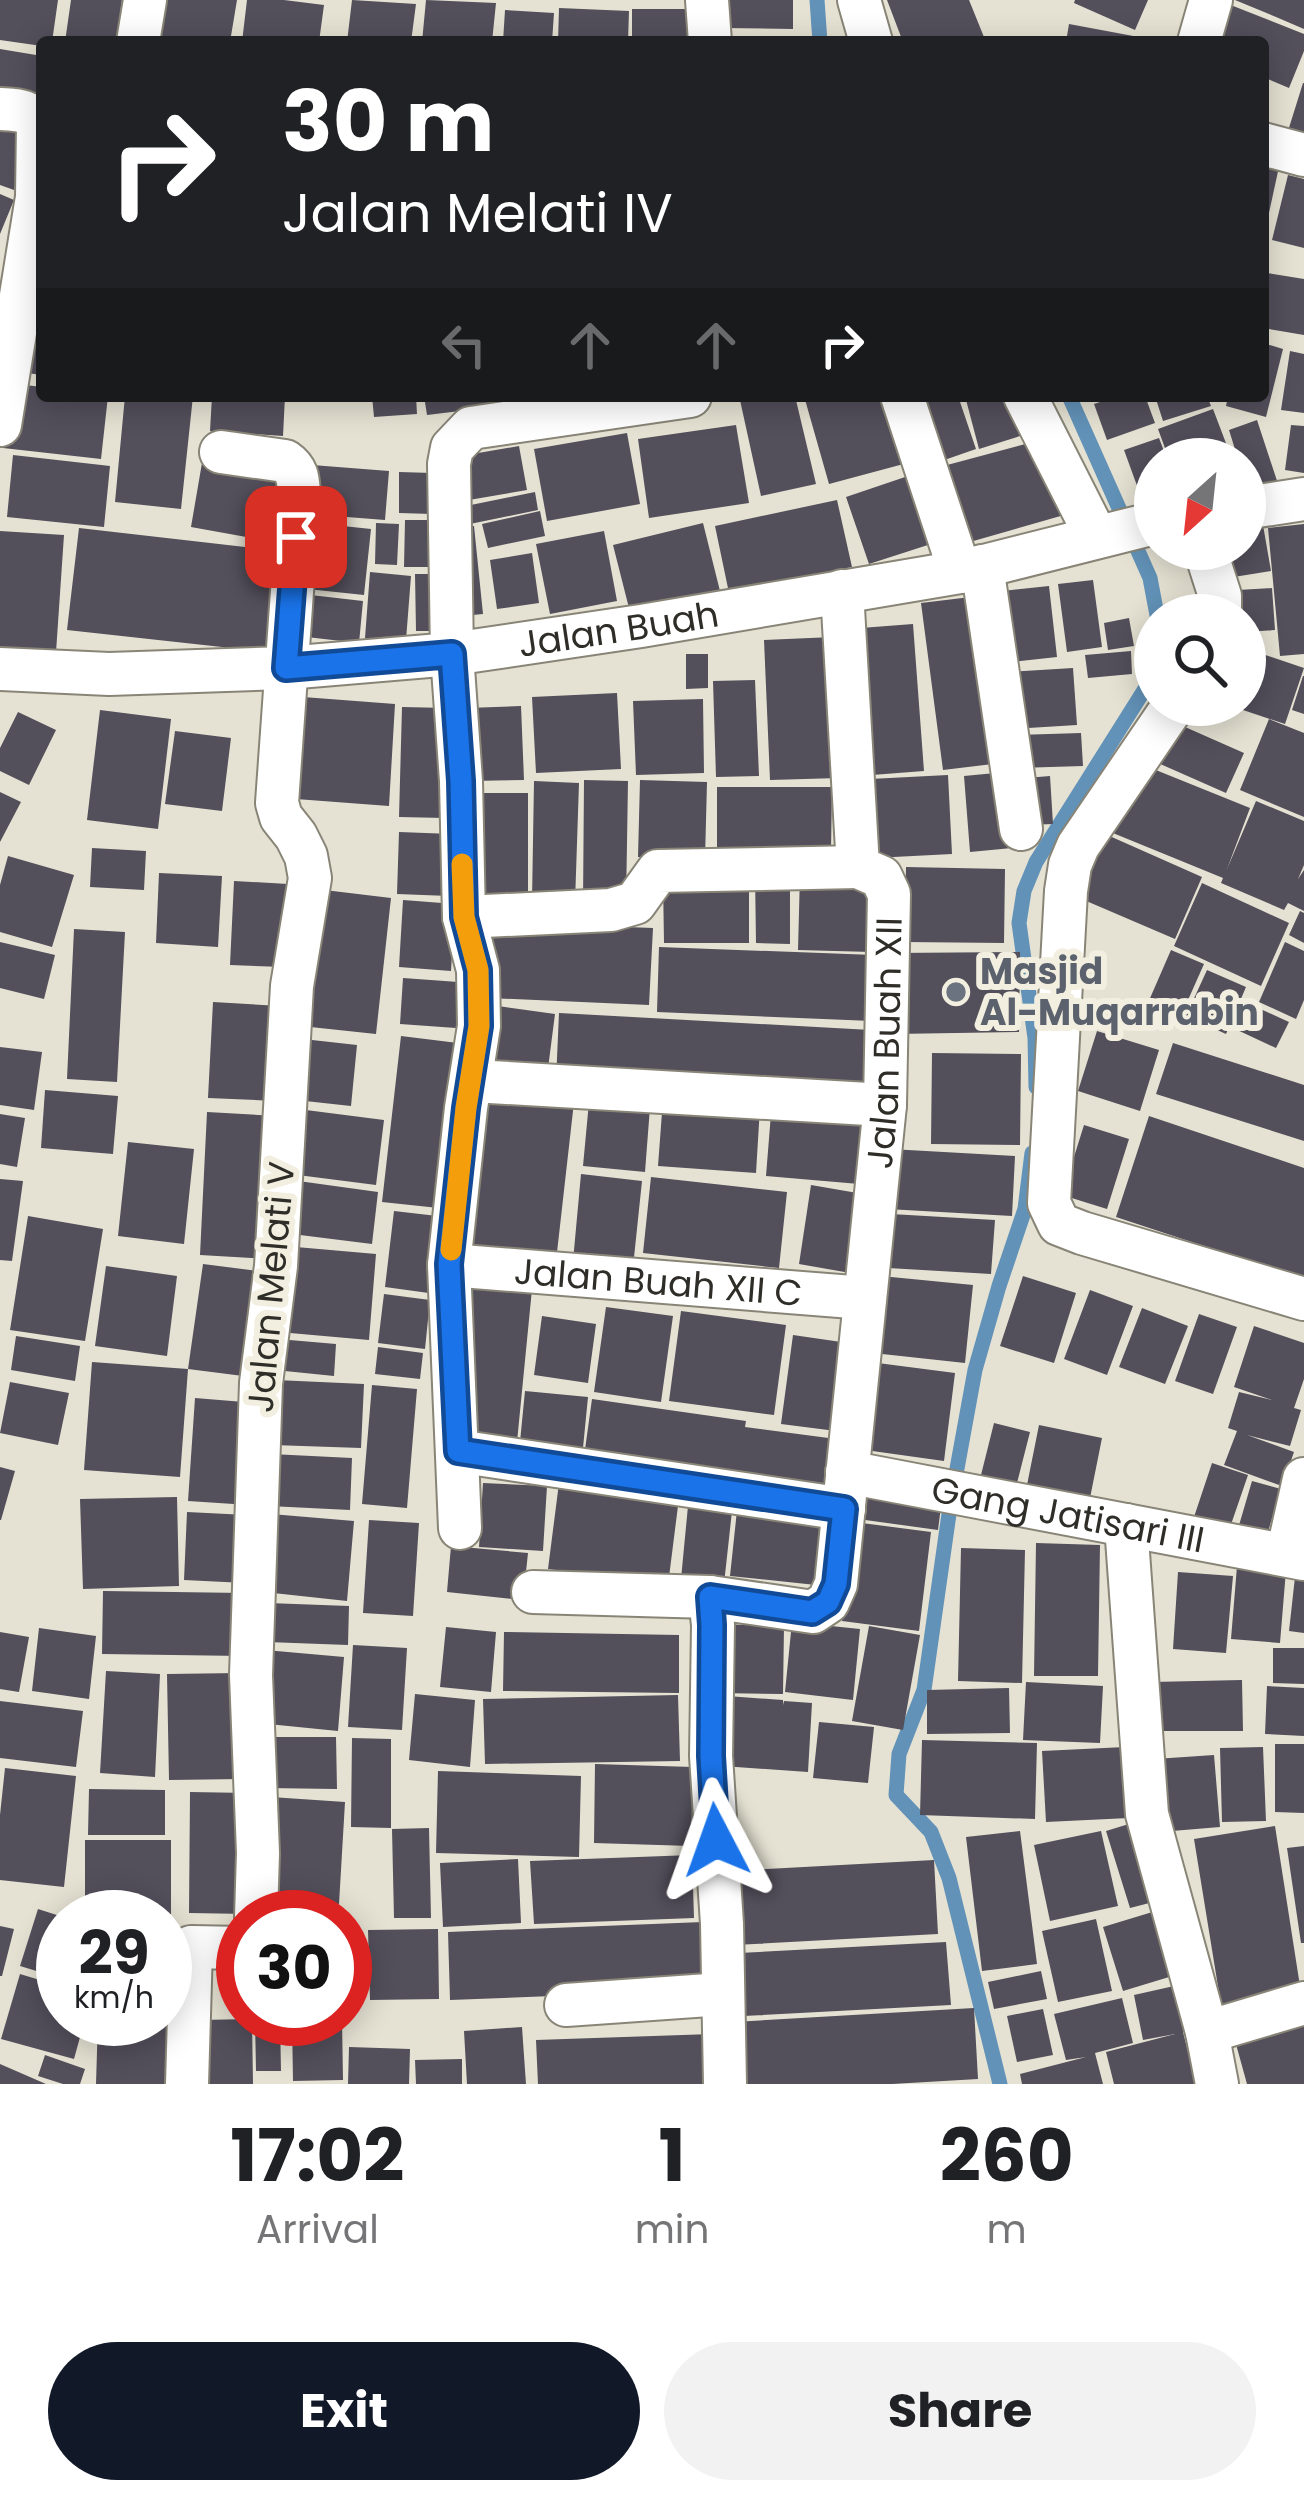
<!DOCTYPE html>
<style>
:root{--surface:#fff;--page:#f2f2f2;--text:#202124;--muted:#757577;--accent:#111827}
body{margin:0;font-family:Poppins,sans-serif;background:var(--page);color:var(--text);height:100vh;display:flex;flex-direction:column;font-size:45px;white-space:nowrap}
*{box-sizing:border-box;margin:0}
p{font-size:39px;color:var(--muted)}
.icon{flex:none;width:66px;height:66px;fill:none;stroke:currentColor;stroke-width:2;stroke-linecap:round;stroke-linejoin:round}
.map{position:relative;height:2084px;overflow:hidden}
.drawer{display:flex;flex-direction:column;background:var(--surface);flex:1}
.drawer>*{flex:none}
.banner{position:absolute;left:36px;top:36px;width:1233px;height:366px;border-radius:12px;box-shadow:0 6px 30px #0003;background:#202124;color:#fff;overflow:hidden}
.needle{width:78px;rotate:207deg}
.tools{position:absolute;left:1134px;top:438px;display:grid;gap:24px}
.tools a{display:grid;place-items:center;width:132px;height:132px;border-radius:50%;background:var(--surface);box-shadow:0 6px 30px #0003;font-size:60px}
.speed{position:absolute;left:36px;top:1890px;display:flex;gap:24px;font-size:60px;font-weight:700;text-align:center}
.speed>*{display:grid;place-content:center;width:156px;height:156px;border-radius:50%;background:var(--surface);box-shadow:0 6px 30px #0003;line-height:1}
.speed small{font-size:30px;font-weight:400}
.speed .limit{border:18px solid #d22;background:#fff;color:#111}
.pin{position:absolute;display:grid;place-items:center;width:102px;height:102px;color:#fff;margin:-51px;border-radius:24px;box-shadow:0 6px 18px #0006}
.me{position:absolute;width:132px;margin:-66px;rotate:356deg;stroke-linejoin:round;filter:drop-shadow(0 0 9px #0008)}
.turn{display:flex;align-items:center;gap:42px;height:252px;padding:0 48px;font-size:54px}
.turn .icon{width:156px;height:156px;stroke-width:2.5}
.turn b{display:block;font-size:84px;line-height:102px}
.lanes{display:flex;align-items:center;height:114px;padding:0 48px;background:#0003;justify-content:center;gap:60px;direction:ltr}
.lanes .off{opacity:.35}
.eta{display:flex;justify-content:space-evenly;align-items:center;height:204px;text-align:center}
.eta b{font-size:72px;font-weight:700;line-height:84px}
.cta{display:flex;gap:24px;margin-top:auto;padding:24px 48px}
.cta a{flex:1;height:138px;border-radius:72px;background:var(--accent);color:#fff;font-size:48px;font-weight:700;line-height:138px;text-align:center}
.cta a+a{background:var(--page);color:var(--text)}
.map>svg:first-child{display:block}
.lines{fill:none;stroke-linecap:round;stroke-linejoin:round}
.stream{stroke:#6292b8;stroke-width:15}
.building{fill:#534f5b}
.minor-casing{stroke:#888577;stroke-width:46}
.minor{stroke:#fff;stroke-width:42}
.route-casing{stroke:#114b97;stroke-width:30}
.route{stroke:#1a73e8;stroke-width:21}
.slow{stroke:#f59e0b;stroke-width:21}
.worship-dot{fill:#6b7280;stroke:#f2efe0;stroke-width:4.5}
.labels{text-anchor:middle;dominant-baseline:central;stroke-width:12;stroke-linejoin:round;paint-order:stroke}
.street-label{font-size:36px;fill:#2f2d28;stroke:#f2efe0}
.worship-label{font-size:36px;font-weight:bold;fill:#5b616d;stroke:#f2efe0;text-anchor:start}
</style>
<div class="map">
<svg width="1304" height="2084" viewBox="0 0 1304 2084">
<rect width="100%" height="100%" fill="#e5e2d3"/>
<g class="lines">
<path class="stream" d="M817,0L820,42
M1069,396L1150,578L1157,615
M1036,1087L1035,1038L1019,923L1024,891L1036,862L1155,673
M1000,2084L949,1878L931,1832L896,1795L899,1754L924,1690L950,1507L975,1370L999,1286L1025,1209L1032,1153"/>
</g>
<path class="building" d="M0,0H58L52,42H42V46L0,40Z
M71,0H122L116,42H65Z
M159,0H237L230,42H152Z
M247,0H284L324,5L319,42H242Z
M352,0L416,4L411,42H347Z
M426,0L496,3L492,42H422Z
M723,0H793V29L723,28Z
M887,0H969L986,42H903Z
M1075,0H1148L1135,30L1074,3Z
M1235,0H1304V29L1276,17Z
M1223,2L1304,34V51L1289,88L1263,77V42H1206Z
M559,8L629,11L628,42H558Z
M632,9H696V42H632Z
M505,10L554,13L552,42H503Z
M1069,24L1144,38L1143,42H1066Z
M0,49L42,56L34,103L0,98Z
M1303,83H1304V136L1288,131Z
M0,126L35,130L14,190L0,185Z
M1263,149L1282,153L1267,222L1263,221Z
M1288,175L1304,179V248L1272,240Z
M0,194L14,200L0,234Z
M1267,273L1304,279V335L1263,328V295Z
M42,287V375L19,372Z
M1263,343L1283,349L1266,417L1226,406L1228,396H1263Z
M1290,351L1304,354V413L1281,410Z
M9,383L42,387V396H108L101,459L3,448Z
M125,396H193L181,509L115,502Z
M212,396H285L283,436L210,431Z
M372,396H416L417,414L374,417Z
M424,396H491L493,407L427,415Z
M758,396H795L816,484L761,496L740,400Z
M804,396H893L911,462L829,484Z
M906,396H958L976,449L930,465Z
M965,396H1017L1033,432L979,449Z
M1118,396H1145L1155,423L1107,440L1094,404Z
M1155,396H1207L1211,406L1163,421Z
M1213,409L1232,459H1169L1158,429Z
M1257,420L1281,493L1252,502L1245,480V459H1238L1229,430Z
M736,425L749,503L649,518L638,439Z
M1291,425L1304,426V473L1285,470Z
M627,433L640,504L547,521L534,449Z
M1159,438L1167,459H1155V511L1147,513L1124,450Z
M1040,440L1064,515L956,546L936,468Z
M519,446L527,490L463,501L455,457Z
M13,455L110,466L104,527L7,517Z
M203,457L286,471L274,542L191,527Z
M312,465L389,471L385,520L309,514Z
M399,472L433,473L432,514L399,513Z
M911,475L934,543L869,564L846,497Z
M535,492L538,510L465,525L461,507Z
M837,500L852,567L729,593L715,526Z
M540,511L545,536L488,548L482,524Z
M405,520H439V567H404Z
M305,522L371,529L364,595L298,588Z
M376,523L399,524L397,565L375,564Z
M703,523L720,591L630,612L613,545Z
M1304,524V654L1280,656L1268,528Z
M1263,525L1271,571L1215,580L1210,549H1245V528Z
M474,526L483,614L462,616L453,528Z
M79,528L281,551L268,652L67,630Z
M0,531L64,535L55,667L0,662Z
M604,531L617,601L550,614L536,544Z
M532,553L539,603L497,609L490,560Z
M370,572L411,576L406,640L365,638Z
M415,574H442L443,631H416Z
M1093,580L1102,647L1067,652L1058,584Z
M1049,586L1057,657L1002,663L993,592Z
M1272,588L1275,630L1245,632V615H1223L1221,591Z
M293,593L363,601L359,643L289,635Z
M979,596L1001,763L943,770L921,603Z
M1129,618L1134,646L1108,650L1104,623Z
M913,624L924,771L859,776L848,629Z
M833,637L839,778L770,780L764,640Z
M1245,648L1304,668L1285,724L1231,706L1245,705Z
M1131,651L1132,674L1088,678L1085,655Z
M686,654H708V688L686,689Z
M1073,668L1077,725L1013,729L1009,672Z
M1303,676H1304V714L1292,710Z
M755,680L759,776L716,777L713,681Z
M617,693L621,769L536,773L532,697Z
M303,697L395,704L389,806L296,799Z
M703,699L704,773L636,775L633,701Z
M521,706L524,780L469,781L467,708Z
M402,707L448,708L445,818L399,817Z
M100,710L171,719L158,829L87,820Z
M18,712L56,730L29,785L0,771V748Z
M1269,719L1304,733V817L1240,790Z
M1176,723L1244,753L1226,793L1158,763Z
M175,731L231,738L222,811L165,804Z
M1081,733L1083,766L1018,768L1017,735Z
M1136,762L1250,808L1227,869L1256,801L1304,821V865L1298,879L1304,870V911L1288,903L1284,910L1221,883L1223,878L1108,831Z
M1006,772L1012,848L970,852L964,776Z
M948,775L952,854L874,858L870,779Z
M1050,776L1053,824L1028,825L1026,778Z
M584,780L628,781L626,904H583Z
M640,780L707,782L705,859L638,857Z
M534,781L579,783L575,903L532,901Z
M717,787H832L831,850H717Z
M0,792L21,802L0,842Z
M473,793H528V901L473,900Z
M399,832L452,834L449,896L397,894Z
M1105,834L1202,877L1175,939L1077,897Z
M92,848L146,851L144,890L90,887Z
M8,856L74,875L52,947L0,932V885Z
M906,867L1005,869L1004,943L905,942Z
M159,873L222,876L218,947L156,943Z
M755,874H790V944L756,943Z
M800,874L874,875L872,952L798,950Z
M663,880H749V943H664Z
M234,881L288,884L284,967L230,965Z
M1202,883L1289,923L1261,986L1174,946Z
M316,889L391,898L376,1034L301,1026Z
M403,900L455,904L451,971L399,967Z
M1300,911L1304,913V943L1289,935Z
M492,922L653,928L649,1005L489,998Z
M74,929L125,932L117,1082L67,1079Z
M0,942L55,955L44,999L0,988Z
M1285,942L1304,951V1000L1296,1019L1259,1002Z
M659,947L874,955L872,1021L657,1012Z
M1171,950L1204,964L1176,1027L1144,1012Z
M1020,952L1019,1032L894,1034L892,953Z
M1207,970L1246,987L1226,1034L1186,1016Z
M403,978L472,983L470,1029L400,1024Z
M213,1002L280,1006L276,1101L208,1098Z
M1245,1002L1289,1022L1276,1048L1233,1028Z
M491,1005L555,1014L546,1084L482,1075Z
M559,1013L871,1030L868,1097L556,1081Z
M1097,1031L1159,1050L1140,1111L1078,1091Z
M401,1036L466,1044L448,1209L382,1202Z
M303,1039L357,1045L351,1106L296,1100Z
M1173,1043L1304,1085V1141L1156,1094Z
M0,1047L42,1052L34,1110L0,1105Z
M932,1053L1021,1054L1020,1145L931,1144Z
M45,1090L118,1096L113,1154L41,1148Z
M479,1091L574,1102L555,1270L459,1258Z
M663,1099L760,1107L756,1173L658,1166Z
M772,1101L864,1109L859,1184L766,1176Z
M589,1102L650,1107L645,1172L583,1166Z
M298,1109L384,1120L376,1185L290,1174Z
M207,1112L277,1116L270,1259L200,1255Z
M0,1114L25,1118L17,1167L0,1164Z
M1149,1116L1304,1168V1279L1116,1217Z
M1084,1125L1129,1139L1107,1209L1062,1195Z
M128,1142L194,1149L184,1244L118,1236Z
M890,1149L1015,1156L1012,1216L887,1209Z
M581,1174L642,1181L633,1267L573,1261Z
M651,1177L787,1192L779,1268L643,1253Z
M0,1179L23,1181L12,1261L0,1260Z
M291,1180L378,1192L372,1244L284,1233Z
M811,1185L869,1195L856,1274L799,1264Z
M394,1211L446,1217L436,1294L385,1287Z
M891,1214L995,1220L991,1274L888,1268Z
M28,1216L103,1229L85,1341L10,1330Z
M296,1247L376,1254L369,1340L290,1333Z
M203,1264L265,1272L251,1377L188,1369Z
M106,1266L177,1276L167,1356L95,1346Z
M474,1273L533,1279L516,1452L457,1446Z
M881,1276L973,1285L965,1363L873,1353Z
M1023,1276L1076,1293L1054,1363L1000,1346Z
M1090,1290L1133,1306L1107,1375L1064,1359Z
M384,1294L430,1300L425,1349L378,1343Z
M606,1307L673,1316L661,1402L594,1392Z
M1142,1308L1188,1326L1165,1384L1119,1367Z
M681,1311L786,1325L774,1415L669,1401Z
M1199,1314L1237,1327L1213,1394L1175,1381Z
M542,1316L596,1324L588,1383L534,1375Z
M1254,1326L1304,1343V1379L1294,1408L1301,1410L1290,1446L1247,1435L1294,1452L1282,1486L1224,1465L1237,1431L1228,1428L1239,1392L1272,1400L1234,1387Z
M793,1335L848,1343L836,1431L781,1424Z
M16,1336L80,1346L75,1381L11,1370Z
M278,1339L336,1344L334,1376L275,1370Z
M378,1347L423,1353L420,1379L375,1374Z
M92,1362L188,1369L180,1477L84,1470Z
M870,1362L955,1373L944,1461L858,1449Z
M276,1380L364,1384L361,1448L273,1445Z
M10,1382L69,1393L58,1445L0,1433Z
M372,1385L417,1389L407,1508L362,1504Z
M525,1391L588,1397L582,1458L519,1452Z
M195,1398L256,1403L249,1505L188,1501Z
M592,1399L746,1421L745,1427L836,1439L829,1494L583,1464Z
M994,1423L1030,1432L1017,1483L981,1475Z
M1039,1425L1102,1438L1087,1513L1024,1500Z
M271,1454L352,1458L350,1510L269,1506Z
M1212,1463L1248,1475L1225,1542L1190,1529Z
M0,1467L15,1471L1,1520H0Z
M862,1480L943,1491L938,1530L858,1519Z
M1252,1481L1281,1489L1263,1548L1235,1539Z
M483,1483L547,1486L543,1551L479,1547Z
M559,1483L679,1498L668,1585L548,1569Z
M177,1497L179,1586L83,1589L80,1499Z
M738,1501L824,1510L816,1585L730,1576Z
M688,1506L732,1511L724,1584L681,1579Z
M187,1512L247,1515L245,1583L184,1580Z
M271,1514L354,1521L347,1601L264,1592Z
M369,1520L419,1523L413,1616L363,1613Z
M854,1522L931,1532L919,1631L842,1621Z
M1036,1543L1100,1545L1098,1676H1034Z
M451,1546L528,1553L523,1600L447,1592Z
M961,1548L1025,1550L1022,1683L958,1681Z
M1238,1554L1287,1558L1280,1643L1231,1639Z
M1296,1568L1304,1569V1633L1289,1631Z
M1178,1572L1233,1576L1226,1653L1173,1649Z
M103,1591L244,1593L243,1656L102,1654Z
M268,1603L349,1606L348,1645L267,1642Z
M792,1622L860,1629L853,1700L785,1692Z
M718,1624L784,1626L783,1694L716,1693Z
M869,1626L920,1635L903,1730L852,1721Z
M446,1627L496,1632L491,1692L440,1687Z
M39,1628L96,1636L89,1699L32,1691Z
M0,1632L29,1637L19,1692L0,1689Z
M504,1632L679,1635V1693L503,1691Z
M353,1645L407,1648L402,1730L348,1727Z
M1273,1648H1304V1684L1273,1683Z
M265,1650L344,1657L338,1731L258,1723Z
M106,1671L160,1674L155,1777L100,1773Z
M240,1673L242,1779L169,1780L167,1674Z
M1242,1680L1243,1731H1152V1682Z
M1026,1682L1103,1686L1100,1743L1023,1740Z
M1267,1686L1304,1688V1736L1265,1734Z
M1009,1688L1010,1733L927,1734V1690Z
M415,1694L475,1700L470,1767L409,1760Z
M678,1695L680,1761L485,1764L483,1699Z
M727,1696L783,1700V1705L784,1701L812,1703L808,1772L722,1766Z
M0,1701L83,1711L76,1767L0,1758Z
M819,1722L874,1727L868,1783L813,1778Z
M265,1737H336L337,1789L266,1788Z
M352,1738L391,1739V1828L351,1827Z
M922,1740L1037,1743L1035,1819L920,1815Z
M1275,1744H1304V1813L1275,1812Z
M1125,1747L1129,1818L1046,1822L1042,1751Z
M1263,1747L1266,1821L1222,1822L1220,1748Z
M1214,1755L1220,1827L1160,1832L1155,1759Z
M595,1764L693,1767L691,1846L594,1843Z
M5,1768L76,1776L64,1887L0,1880V1815Z
M438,1771L581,1776L579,1857L436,1853Z
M89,1789L165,1790V1835H88Z
M190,1792L249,1793L248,1914L189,1913Z
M271,1797L345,1802L339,1904L265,1898Z
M1142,1820L1165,1899L1130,1908L1106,1831Z
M1275,1826L1302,1999L1222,2011L1194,1839Z
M429,1828L431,1918H394L392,1829Z
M1020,1831L1037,1964L982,1971L966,1837Z
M1101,1831L1118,1906L1050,1921L1034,1845Z
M85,1840H171V1914H85Z
M1304,1846V1943H1301L1287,1848Z
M692,1855L694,1918L534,1924L530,1861Z
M518,1859L521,1923L443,1927L440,1863Z
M934,1860L938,1934L735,1945L731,1871Z
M38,1909L63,1917V1979L20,1966Z
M1159,1910L1179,1974L1123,1991L1103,1927Z
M1096,1919L1112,1991L1058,2002L1042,1931Z
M703,1922L706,1990L450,2000L448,1932Z
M0,1926L14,1929L2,1976H0Z
M438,1929L439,1999L370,2000L368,1930Z
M165,1930H175L170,2084H96L98,2019H165Z
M946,1942L951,2005L743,2016L739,1953Z
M1041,1971L1047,1999L994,2009L988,1982Z
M20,1974L63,1987V2019H85L74,2059L1,2039Z
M1183,1984L1192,2030L1183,2032L1196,2084H1114L1106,2052L1175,2034L1143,2040L1134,1995Z
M1122,1998L1133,2043L1095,2053L1103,2084H1022L1020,2074L1086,2057L1066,2060L1054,2014Z
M974,2008L978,2079L892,2084H738L734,2022Z
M1043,2009L1053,2055L1017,2062L1007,2016Z
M1304,2018V2084H1247L1234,2037Z
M252,2019L253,2084H200L199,2020Z
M255,2019H280L281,2071H256Z
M292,2019H342L343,2080L293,2081Z
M522,2027L526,2084H467L464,2031Z
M712,2034L714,2084H538L536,2040Z
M349,2047L410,2049L409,2084H348Z
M45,2055L85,2069L80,2084H63L38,2076Z
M462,2059V2084H416L415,2060Z
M0,2064L46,2084H0Z"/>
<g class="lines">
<defs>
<g id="minor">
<path d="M707,0L710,42"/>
<path d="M859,0L871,42"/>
<path d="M138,42L145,0"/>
<path d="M1199,42L1211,0"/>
<path d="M0,109C15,110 30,109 38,124L37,197L0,425"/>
<path d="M1263,144L1304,155"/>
<path d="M902,396L960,572"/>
<path d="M1025,396L1096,536"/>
<path d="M221,452L285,461C298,470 298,479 299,493L277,803L281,817L296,836L306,856L310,878L292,986L276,1266L261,1383L251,1675L258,1853L256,1917"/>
<path d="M1245,508L1304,499"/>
<path d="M1205,549L1220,596V615"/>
<path d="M982,566L1021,829"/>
<path id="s1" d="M0,669L109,674L286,668L452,654L641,626L960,572L1155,523"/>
<path d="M1174,705L1078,846L1070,865L1066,891L1049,1203L1059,1224L1082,1233L1304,1299"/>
<path d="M464,917L611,910L635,903L658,871L858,867"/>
<path d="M473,1081L885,1105"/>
<path id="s2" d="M449,1265L865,1298"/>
<path d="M457,1451L844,1509"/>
<path id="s3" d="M847,1472L1304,1559"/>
<path d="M1126,1525L1147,1814L1207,2032L1217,2084"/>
<path d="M460,1528L449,1265L466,1108L479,1026L478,970L464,917L461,781L452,654L449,464L452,448L471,428L690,396"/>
<path d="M1287,1555L1304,1479"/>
<path d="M533,1592L710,1597"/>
<path d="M566,2005L723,1994"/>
<path d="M1207,2032L1304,2003"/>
<path d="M187,2084L191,1947L243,1948"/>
<path id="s4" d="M725,2084L722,1924L711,1756L713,1625L710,1597L813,1612L828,1602L836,1584L885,1105L889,894L881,877L858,867L842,591"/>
</g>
</defs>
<use href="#minor" class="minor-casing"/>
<use href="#minor" class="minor"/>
</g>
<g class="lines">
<defs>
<path id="route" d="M296,537L286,668L452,654L461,781L464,917L478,970L479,1026L466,1108L449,1264L458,1451L844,1509L836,1584L828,1602L812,1612L710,1597L712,1625L711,1756L716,1840"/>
</defs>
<use href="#route" class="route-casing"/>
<use href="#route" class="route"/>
<path class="slow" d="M451,1250L466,1108L479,1026L478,970L464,917L462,864"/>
</g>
<circle class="worship-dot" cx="956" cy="992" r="12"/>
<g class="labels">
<g class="street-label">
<text stroke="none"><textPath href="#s1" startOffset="621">Jalan Buah</textPath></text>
<text stroke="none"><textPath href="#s4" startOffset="1173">Jalan Buah XII</textPath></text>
<text stroke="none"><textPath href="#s2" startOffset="210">Jalan Buah XII C</textPath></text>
<text transform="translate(271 1287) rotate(-85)">Jalan Melati V</text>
<text stroke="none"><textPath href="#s3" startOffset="225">Gang Jatisari III</textPath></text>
</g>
<g class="worship-label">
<text x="980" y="971">Masjid<tspan x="980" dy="41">Al-Muqarrabin</tspan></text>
</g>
</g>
</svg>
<div class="tools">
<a><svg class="needle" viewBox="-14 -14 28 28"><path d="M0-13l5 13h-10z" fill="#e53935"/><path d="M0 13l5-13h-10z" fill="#757577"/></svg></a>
<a><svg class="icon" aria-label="search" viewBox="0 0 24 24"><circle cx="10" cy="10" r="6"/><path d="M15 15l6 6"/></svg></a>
</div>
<div class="speed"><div>29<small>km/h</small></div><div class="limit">30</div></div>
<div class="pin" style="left:296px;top:537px;background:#d93025"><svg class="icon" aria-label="arrive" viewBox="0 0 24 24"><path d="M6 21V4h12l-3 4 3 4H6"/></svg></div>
<svg class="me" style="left:716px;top:1840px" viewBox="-20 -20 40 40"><path d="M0-17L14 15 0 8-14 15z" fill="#1a73e8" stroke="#fff" stroke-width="4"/></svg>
<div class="banner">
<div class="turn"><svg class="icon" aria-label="right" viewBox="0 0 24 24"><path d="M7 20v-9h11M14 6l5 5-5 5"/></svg><div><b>30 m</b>Jalan Melati IV</div></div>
<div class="lanes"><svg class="icon off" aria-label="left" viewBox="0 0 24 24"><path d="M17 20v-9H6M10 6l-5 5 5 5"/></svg><svg class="icon off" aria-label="ahead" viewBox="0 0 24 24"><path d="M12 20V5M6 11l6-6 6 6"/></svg><svg class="icon off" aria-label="ahead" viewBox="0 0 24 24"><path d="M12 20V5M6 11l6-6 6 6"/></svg><svg class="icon" aria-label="right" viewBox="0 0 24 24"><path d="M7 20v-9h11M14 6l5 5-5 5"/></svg></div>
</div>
</div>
<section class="drawer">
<div class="eta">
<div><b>17:02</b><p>Arrival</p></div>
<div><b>1</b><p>min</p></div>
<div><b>260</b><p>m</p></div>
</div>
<div class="cta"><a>Exit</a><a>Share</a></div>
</section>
